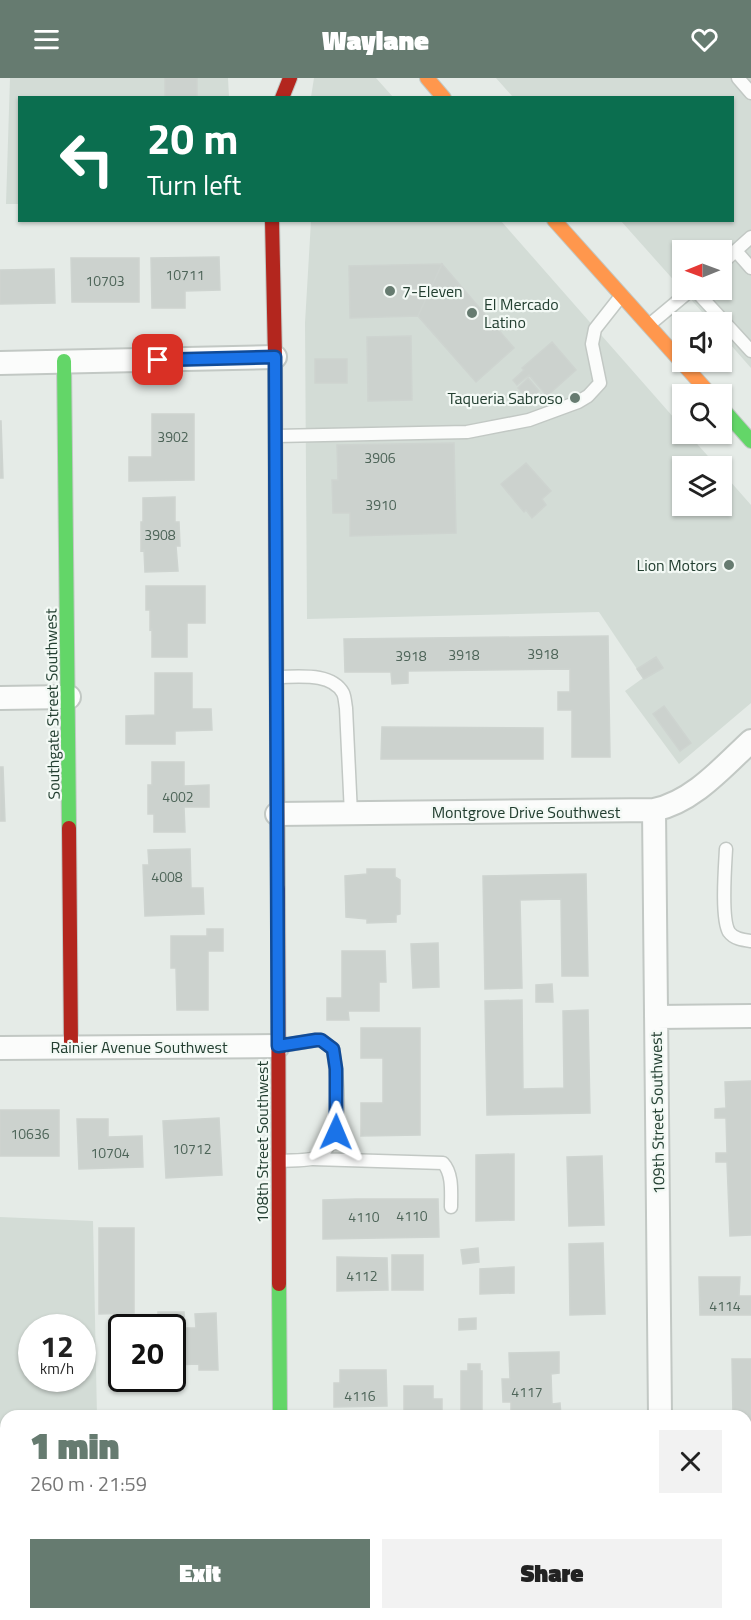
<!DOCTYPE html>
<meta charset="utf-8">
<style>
:root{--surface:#fff;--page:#f2f2f2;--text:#222;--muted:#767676;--accent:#667b70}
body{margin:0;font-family:"Titillium Web",sans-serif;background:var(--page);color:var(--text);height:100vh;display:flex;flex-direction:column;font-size:22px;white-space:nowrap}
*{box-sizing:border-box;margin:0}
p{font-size:20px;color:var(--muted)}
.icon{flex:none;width:33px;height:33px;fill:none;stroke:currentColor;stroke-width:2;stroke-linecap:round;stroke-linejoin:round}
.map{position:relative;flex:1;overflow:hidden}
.details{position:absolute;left:0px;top:1332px;width:752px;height:210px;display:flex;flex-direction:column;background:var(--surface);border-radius:18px 18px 0 0;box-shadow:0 2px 4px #0004}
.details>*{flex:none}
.hud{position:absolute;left:18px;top:18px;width:716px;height:126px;border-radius:0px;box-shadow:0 2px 4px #0004;background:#0b6e4f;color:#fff;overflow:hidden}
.needle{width:39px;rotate:269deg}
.fabs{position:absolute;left:672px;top:162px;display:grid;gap:12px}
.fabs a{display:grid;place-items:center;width:60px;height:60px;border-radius:0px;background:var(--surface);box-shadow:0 2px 4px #0004;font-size:30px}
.speed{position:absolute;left:18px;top:1236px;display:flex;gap:12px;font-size:30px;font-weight:700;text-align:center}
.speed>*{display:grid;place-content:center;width:78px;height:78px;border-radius:50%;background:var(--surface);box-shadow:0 2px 4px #0004;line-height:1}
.speed small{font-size:15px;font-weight:400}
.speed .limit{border:3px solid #111;border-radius:9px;background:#fff;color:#111}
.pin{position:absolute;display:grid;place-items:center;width:51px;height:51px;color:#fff;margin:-26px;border-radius:12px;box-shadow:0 3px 9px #0006}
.me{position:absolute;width:66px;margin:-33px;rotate:1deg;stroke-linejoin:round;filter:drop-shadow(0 0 4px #0008)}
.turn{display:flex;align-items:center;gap:21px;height:126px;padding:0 30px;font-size:27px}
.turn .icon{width:78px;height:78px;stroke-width:2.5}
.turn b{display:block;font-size:42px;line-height:51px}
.round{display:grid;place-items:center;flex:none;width:63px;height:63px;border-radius:0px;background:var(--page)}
.head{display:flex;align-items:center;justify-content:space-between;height:102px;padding:0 30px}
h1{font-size:36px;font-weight:800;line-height:45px;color:var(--accent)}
.cta{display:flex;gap:12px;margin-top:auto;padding:12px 30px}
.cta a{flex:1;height:69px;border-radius:0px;background:var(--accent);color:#fff;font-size:24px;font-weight:800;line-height:69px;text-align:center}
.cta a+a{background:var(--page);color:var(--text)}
header{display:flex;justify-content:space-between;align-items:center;height:78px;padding:0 30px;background:var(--accent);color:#fff;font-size:27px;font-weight:800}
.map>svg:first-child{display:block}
.built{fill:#d3dcd6;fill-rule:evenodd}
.building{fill:#ccd2ce;stroke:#ced4d0;stroke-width:1.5}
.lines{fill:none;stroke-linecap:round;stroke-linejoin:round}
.lane-casing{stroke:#c2c8c4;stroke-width:15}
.street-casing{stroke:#c2c8c4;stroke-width:26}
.fast-casing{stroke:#c1c8c4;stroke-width:16}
.slow-casing{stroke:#c1c8c4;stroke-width:16}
.jam-casing{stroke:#c1c8c4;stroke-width:16}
.lane{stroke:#fbfcfb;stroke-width:12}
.street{stroke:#fbfcfb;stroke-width:22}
.fast{stroke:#63d668;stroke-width:14}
.slow{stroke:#ff974d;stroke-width:14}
.jam{stroke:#b3261e;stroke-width:14}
.route-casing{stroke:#114b97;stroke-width:15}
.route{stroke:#1a73e8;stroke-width:10}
.poi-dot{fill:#667b70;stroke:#f3f9f5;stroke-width:2}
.labels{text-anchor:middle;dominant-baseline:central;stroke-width:4.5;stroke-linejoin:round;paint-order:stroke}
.number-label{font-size:14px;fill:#4d6458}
.poi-label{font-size:16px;fill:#223e30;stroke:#f3f9f5;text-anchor:start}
.street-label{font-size:16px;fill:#223e30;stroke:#f3f9f5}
</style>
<header><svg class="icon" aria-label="menu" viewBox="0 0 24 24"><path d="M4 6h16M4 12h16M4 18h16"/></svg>Waylane<svg class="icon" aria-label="heart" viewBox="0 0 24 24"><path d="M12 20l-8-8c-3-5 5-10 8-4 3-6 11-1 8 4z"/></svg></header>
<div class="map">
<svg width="751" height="1542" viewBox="0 0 751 1542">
<rect width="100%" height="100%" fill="#e5ebe7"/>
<path class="built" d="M10,0H228L229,19L20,20L19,126H6Z
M314,0H376L393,19H311Z
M496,0H751V290L722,257V244H711L621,143L732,142V20L513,19ZM682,172H722V212H682Z
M311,143H501L682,349V356H688L717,388H682V428H722V394L751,427V625L679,686L625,613L643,600L599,534L307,541L305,245Z
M0,1139L93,1143L97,1338H6V1536H246V1542H0ZM32,1250H82V1300H32Z"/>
<path class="building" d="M165,0H197V20H165Z
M219,179L220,212L185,213V230H152L151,180Z
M71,180H139V224H72Z
M442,186L418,238L350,240L349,188Z
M442,186L514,270L476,304L418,238Z
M54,191L55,225L0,226V192Z
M411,258L412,322L368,323L367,259Z
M552,264L576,292L547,318L529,297L517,307L513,302L524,292L522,290Z
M315,281H347V305H315Z
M528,300L539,313L529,322L518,310Z
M152,336H194V402L129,403V379H152Z
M0,343H1L3,400H0Z
M454,365L456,455L350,458V435H333L332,402H338L337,367Z
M526,385L551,413L542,421L546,427L532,440L526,432L524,434L501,406Z
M175,419V444H179L180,468H176L178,493L145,494L144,472L141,473V444H143V420Z
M146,508H205V545H187V579H152V551L150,552V532H146Z
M608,558L610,679H572V632H558V614H570V591L408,593V605L392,606L391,594H345L344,561Z
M656,579L663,590L644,601L637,591Z
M155,595H192V631H211L212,652L175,653V666H126V638L155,637Z
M664,628L691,665L680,673L653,636Z
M382,649L543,650V681H381Z
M152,684H184V708L209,707V729H184L185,754H154V736H148V707H152Z
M0,689H3L5,743H0Z
M190,771L191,810H203L204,836L145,838L143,787H149L148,772Z
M367,791H395V799L400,802V836L396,837V844L367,845V841L346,839L345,798L367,796Z
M586,796L588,898H562L561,821L520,822L522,910L485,911L483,798Z
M207,851H223V873H208V932H177L176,890H171V858H207Z
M438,865L439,909L413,910L411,866Z
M342,873H385L386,904H379V933H348L349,942H327V920H342Z
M552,906L553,924H536V907Z
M522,922L523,1011L564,1010L563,933L588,932L590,1035L487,1037L485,923Z
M361,950H420V1057L361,1058V1025H383V980H361Z
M751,1003V1157L730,1158L727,1084H716V1075H727L726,1040H715V1031L726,1030L725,1004Z
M0,1032H59V1078H0Z
M219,1040L222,1097L166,1100L163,1043Z
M77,1041H108V1059L142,1058L143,1089L79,1091Z
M514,1076V1142L476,1143V1077Z
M602,1078L604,1147L569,1148L567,1079Z
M356,1121H438L439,1159L323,1161V1122Z
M99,1150H134V1235L99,1236Z
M603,1165L605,1236L570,1237L569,1166Z
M478,1170L479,1184L463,1186L461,1172Z
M392,1177H423V1212H392Z
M337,1179L387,1180L388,1212L337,1213Z
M514,1189V1215L480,1216V1191Z
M699,1199H740L739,1218H751V1237H700Z
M158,1234H184L185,1250H196L195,1236L216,1235L218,1292H199V1286L172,1287V1250H158Z
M476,1240V1251L459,1252V1241Z
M559,1274V1295L551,1296L552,1326L560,1325L561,1338H511V1324H503L502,1301H510L509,1275Z
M732,1281H751V1375H746V1338H733Z
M468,1286H480V1293H482V1338H461V1293H468Z
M340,1292H386L387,1328L334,1329V1305H340Z
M404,1308H433V1321H442V1338H404Z
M746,1445H751V1542H702V1536H746Z"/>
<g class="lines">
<defs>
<path id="lane" d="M738,0L751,15
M736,173L751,190
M722,185L751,159
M695,212L751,273
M649,247L691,212
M276,358L467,354L529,342L578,324L588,318L600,305L592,266L595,251L621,218
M278,599C298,599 331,594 343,615C345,619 345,625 346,630L351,736
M726,771C725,789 721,841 729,854C734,861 743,862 751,863
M313,1081L443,1085C453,1096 451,1114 451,1129
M279,1083C289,1082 301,1083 311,1081C348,1072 337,998 333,971L321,962H316L280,968"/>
<path id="street" d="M0,285L275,279
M0,620L69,619
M654,732L660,1338
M277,736L654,732C693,724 723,689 751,663
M656,939L751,938
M0,970L278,968
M662,1536V1542"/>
<path id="fast" d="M64,283L69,750
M722,330L751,363
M279,1206L280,1338"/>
<path id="slow" d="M427,0L444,20
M554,142L710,316
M276,523L278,811
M278,1542L279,1536"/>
<path id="jam" d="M282,20L290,0
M272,142L275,279L276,523
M69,750L71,969
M278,811L279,1206"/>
</defs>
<use href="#lane" class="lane-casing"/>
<use href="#street" class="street-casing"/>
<use href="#fast" class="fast-casing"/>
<use href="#slow" class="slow-casing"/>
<use href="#jam" class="jam-casing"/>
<use href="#lane" class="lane"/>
<use href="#street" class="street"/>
<use href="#fast" class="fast"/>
<use href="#slow" class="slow"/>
<use href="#jam" class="jam"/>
</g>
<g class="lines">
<defs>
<path id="route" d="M158,282L275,279L278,968L316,962H321L333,971L336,991V1054"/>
</defs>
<use href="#route" class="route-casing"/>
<use href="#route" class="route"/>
</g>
<g class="poi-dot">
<circle cx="390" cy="213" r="6"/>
<circle cx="472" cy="235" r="6"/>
<circle cx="575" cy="320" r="6"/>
<circle cx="729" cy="487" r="6"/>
</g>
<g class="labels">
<g class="number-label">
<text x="185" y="196">10711</text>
<text x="105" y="202">10703</text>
<text x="173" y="358">3902</text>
<text x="380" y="379">3906</text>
<text x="381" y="426">3910</text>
<text x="160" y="456">3908</text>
<text x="543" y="575">3918</text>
<text x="464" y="576">3918</text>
<text x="411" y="577">3918</text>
<text x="178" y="718">4002</text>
<text x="167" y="798">4008</text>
<text x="30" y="1055">10636</text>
<text x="192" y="1070">10712</text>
<text x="110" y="1074">10704</text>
<text x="412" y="1137">4110</text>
<text x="364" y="1138">4110</text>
<text x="362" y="1197">4112</text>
<text x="725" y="1227">4114</text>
<text x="527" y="1313">4117</text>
<text x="360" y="1317">4116</text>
</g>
<g class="poi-label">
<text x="402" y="213">7-Eleven</text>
<text x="484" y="226">El Mercado<tspan x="484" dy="18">Latino</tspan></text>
<text x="563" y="320" text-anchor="end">Taqueria Sabroso</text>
<text x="717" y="487" text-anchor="end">Lion Motors</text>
</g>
<g class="street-label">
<text transform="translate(52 626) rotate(-91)">Southgate Street Southwest</text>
<text x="526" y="734">Montgrove Drive Southwest</text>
<text x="139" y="969">Rainier Avenue Southwest</text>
<text transform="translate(657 1035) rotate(-91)">109th Street Southwest</text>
<text transform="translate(262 1064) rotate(-90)">108th Street Southwest</text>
</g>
</g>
</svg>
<div class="fabs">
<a><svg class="needle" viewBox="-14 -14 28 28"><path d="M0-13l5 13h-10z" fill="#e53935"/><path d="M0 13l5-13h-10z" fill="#767676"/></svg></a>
<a><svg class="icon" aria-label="sound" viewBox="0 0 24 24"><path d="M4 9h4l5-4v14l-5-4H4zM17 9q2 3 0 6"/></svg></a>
<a><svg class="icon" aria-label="search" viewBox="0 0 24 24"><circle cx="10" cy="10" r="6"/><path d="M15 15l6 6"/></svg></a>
<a><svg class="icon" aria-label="layers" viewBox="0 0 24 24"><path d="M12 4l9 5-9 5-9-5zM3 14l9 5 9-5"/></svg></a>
</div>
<div class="speed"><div>12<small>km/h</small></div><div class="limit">20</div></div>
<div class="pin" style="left:158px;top:282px;background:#d93025"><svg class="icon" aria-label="arrive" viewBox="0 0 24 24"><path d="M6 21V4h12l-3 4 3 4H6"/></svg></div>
<svg class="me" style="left:336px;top:1054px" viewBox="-20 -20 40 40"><path d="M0-17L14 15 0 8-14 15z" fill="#1a73e8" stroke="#fff" stroke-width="4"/></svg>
<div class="hud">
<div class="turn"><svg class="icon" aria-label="left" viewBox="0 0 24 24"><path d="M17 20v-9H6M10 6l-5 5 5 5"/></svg><div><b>20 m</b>Turn left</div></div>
</div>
<section class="details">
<div class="head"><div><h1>1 min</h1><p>260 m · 21:59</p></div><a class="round"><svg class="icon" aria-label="close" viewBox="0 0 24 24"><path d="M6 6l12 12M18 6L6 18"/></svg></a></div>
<div class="cta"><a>Exit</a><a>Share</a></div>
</section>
</div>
